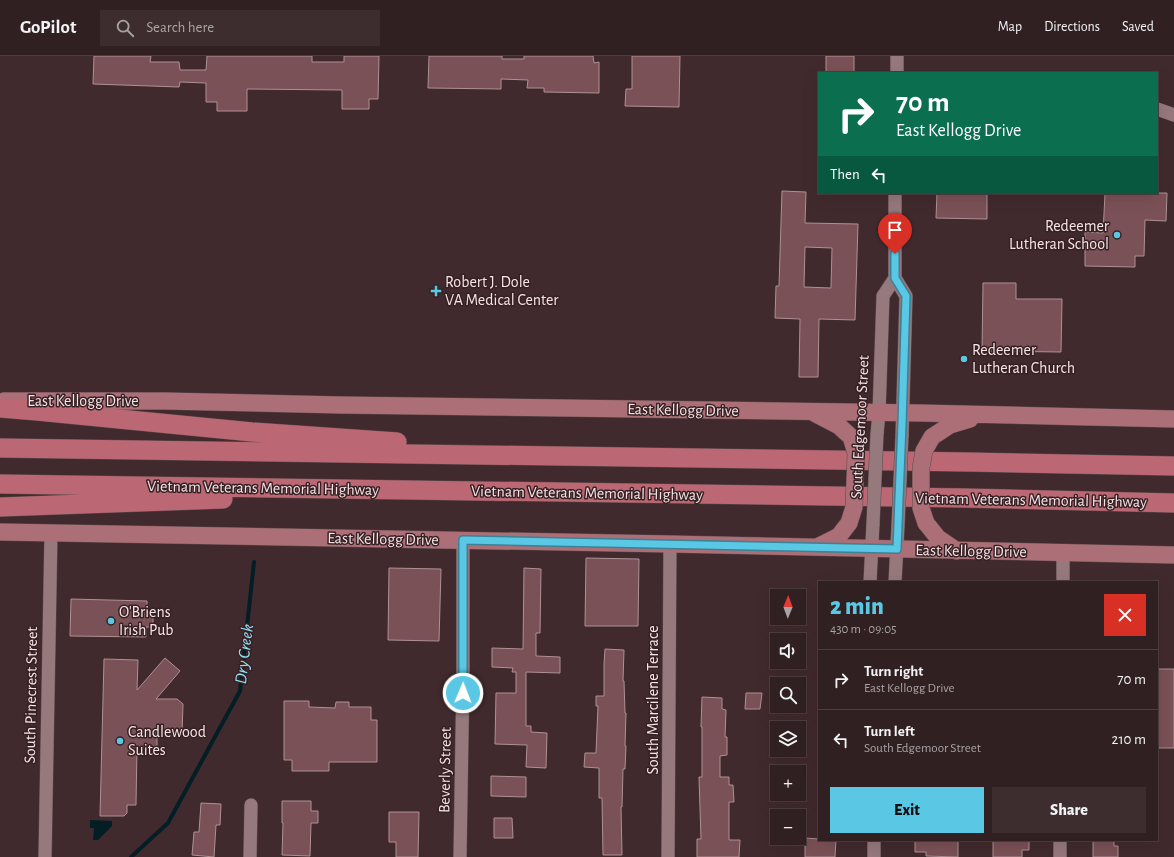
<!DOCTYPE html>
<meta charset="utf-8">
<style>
:root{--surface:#312022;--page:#3d2d2f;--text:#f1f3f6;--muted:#a8a3a5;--line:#4c3e40;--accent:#5ac8e5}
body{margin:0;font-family:"Alegreya Sans",sans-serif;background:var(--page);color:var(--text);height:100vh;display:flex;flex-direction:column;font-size:15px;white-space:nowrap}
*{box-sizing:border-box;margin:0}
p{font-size:13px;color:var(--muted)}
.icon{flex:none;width:22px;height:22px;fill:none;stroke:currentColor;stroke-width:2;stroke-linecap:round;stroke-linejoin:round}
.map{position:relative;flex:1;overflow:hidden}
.details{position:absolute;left:818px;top:525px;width:340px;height:260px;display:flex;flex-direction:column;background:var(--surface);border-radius:0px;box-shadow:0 4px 16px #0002,0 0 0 1px var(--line)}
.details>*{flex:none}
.guide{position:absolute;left:818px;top:16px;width:340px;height:122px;border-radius:0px;box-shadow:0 4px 16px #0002,0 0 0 1px var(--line);background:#0b6e4f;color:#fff;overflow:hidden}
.needle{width:26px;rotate:1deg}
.tools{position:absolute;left:770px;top:533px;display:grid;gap:8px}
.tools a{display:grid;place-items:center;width:36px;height:36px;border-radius:0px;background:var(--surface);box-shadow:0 4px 16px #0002,0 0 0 1px var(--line);font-size:20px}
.pin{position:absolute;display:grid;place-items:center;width:34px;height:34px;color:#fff;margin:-41px -17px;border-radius:50% 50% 50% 0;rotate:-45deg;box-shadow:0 0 4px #0007}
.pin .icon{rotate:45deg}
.me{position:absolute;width:44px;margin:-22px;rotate:1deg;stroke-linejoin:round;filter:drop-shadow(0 0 3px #0008)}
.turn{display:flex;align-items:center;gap:14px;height:84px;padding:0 12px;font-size:18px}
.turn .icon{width:52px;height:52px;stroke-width:2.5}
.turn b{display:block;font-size:28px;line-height:34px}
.then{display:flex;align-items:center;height:38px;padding:0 12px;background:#0003;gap:8px;font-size:15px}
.round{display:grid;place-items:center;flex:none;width:42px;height:42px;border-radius:0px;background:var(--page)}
.overview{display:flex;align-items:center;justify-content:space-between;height:68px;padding:0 12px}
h1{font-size:24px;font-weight:800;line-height:30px;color:var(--accent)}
.cta{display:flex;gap:8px;margin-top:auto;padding:8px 12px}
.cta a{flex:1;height:46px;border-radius:0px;background:var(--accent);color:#111;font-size:16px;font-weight:800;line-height:46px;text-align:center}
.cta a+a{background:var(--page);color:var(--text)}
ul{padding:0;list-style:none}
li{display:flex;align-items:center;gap:12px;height:60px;padding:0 12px;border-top:1px solid var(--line)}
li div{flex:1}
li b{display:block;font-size:15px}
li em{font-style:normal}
header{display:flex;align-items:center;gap:24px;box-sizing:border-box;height:56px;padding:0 20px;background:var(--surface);border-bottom:1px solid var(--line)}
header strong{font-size:19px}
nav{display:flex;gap:22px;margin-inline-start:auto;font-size:14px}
.search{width:280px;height:36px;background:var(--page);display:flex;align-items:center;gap:10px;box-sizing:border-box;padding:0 14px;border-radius:0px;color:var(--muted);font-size:15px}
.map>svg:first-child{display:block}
.water{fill:#041e25}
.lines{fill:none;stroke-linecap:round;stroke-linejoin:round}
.stream{stroke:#041e25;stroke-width:4}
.building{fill:#7a5156;stroke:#af9194;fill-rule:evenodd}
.minor-casing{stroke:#5d494c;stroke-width:14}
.major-casing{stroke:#5d494c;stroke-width:18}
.highway-casing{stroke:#5d494c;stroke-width:20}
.minor{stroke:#96797c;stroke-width:13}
.major{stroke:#ac6f77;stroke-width:17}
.highway{stroke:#bb6874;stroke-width:19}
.minor-bridge-casing{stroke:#5d494c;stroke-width:14;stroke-linecap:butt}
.major-bridge-casing{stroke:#5d494c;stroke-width:18;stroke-linecap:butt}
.minor-bridge{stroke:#96797c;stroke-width:13}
.major-bridge{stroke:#ac6f77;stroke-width:17}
.route-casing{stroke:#3a8295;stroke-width:10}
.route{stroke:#5ac8e5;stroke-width:7}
.poi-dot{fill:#5ac8e5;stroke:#372023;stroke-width:1.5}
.labels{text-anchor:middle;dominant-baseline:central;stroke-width:3;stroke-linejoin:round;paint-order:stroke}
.poi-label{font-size:16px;fill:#f5e5e7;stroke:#372023;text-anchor:start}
.street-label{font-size:16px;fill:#f5e5e7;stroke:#372023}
.water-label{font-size:17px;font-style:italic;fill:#8fe2f9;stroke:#372023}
</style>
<header>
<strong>GoPilot</strong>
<div class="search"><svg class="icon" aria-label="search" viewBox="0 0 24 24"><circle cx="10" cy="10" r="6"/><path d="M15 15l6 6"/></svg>Search here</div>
<nav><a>Map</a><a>Directions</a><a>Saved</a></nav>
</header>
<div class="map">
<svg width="1174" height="801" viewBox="0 0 1174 801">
<rect width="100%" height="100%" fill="#412a2d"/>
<path class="water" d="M90,764L112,765V770L98,784H93L94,772H90Z"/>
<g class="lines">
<path class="stream" d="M131,801L168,767L240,635L254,506"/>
</g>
<path class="building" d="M94,0H151L150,6H179L180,14H206L207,0H312V6H344V0H379L378,43H369V53H342V34L247,33V55H217V46H206V27L180,26L179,31L93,28Z
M429,0H502V3H524V0H593L594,7L599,6V37L544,36V32H527L528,24L501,23V33L428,32Z
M632,0H680L679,51L625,50L626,33H632Z
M826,0H854V17H826Z
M782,135L806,136L805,167L858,168L855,264L819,263L818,321H799L800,263L775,262L776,230H779ZM805,191L832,192L831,232L804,231Z
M937,137H987V163L936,162Z
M1115,137H1167L1166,165L1145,164L1144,200H1135V211L1085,210V176L1103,177L1105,138H1115Z
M983,227H1016V243H1062L1061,296L982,295Z
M586,502L639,503L638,570H585Z
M389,512L441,513L439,585L388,584Z
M524,512L541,513L540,577H536V600L560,601V617L526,616V670H531V676L547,677L546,712L526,711L527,689L495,688L496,637H516V616H512L513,612L492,611V592L523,593Z
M71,543L147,545V559H153V571H146V581L70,580Z
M605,593L624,594L623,625H624L625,657H626L625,690H626L625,713H623L622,751H621L622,799H603L602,742H599V712L584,711L585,697H596L598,650H596V640H604V608Z
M165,602L180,615L156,643H177L183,648L182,678H157V692L137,691L136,749H127V757L124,760H100L104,603L138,604L137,634Z
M1157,613H1174V692H1157Z
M746,637H762L760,653H745Z
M702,641L722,642V653L726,654L725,681H727V699L720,700V721H729V729H733L734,746H729V784H740L739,801H697V783H701L699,721H702V671H701Z
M284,645H309V651L335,652L336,646H349V651H371V664H377V706H329V715H292V704H284Z
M491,720L526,721V741L491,740Z
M282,745H311V755H318V767H311L310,800L282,799L283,767H282Z
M201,747L221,748L220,769H216L214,801L192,799L194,776H199Z
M389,756H419L418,801H396V786H389Z
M494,762H512L513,782H494Z
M805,782L819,783V784H836L835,801H805Z
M915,784H958V801L926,800V796H915Z
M993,784H1029V794H1022V801H993Z
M1093,784H1114V790H1118V801H1093Z"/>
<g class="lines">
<defs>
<path id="minor" d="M897,17V0
M1157,53L1174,59
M895,137V222L906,240L902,380
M877,378L879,357L883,240L895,222
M1063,497V526
M870,526L873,468
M895,526L898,470
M45,801L51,477
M250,801L251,749
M460,801L463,618V484
M668,801L670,488
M874,801V784
M1060,801V784"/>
<path id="major" d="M4,345H164L340,349L920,357L1174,363
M814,357L839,370L851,381
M932,381L950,369L970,363
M926,467L938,482L957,495
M0,476L670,488L1174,499
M819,490L839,480L849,467"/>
<path id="highway" d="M0,352L37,355L252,376L397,386
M0,392L968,406L1174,410
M0,428L965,442L1174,447
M0,451L223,443"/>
</defs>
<use href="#minor" class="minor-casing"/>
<use href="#major" class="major-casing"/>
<use href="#highway" class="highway-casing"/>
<use href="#minor" class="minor"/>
<use href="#major" class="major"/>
<use href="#highway" class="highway"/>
<defs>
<path id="minor-bridge" d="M873,468L877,378
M898,470L902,380"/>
<path id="major-bridge" d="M849,467L854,451L856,397L851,381
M926,467L921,452V412L924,395L932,381"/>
</defs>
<use href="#minor-bridge" class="minor-bridge-casing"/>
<use href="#major-bridge" class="major-bridge-casing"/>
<use href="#minor-bridge" class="minor-bridge"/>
<use href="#major-bridge" class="major-bridge"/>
</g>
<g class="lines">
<defs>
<path id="route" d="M463,637V484L897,493L902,368L906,240L895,222V198"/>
</defs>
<use href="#route" class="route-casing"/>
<use href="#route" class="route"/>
</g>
<g class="poi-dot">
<circle cx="1117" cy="179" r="4"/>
<path d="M434 229h4v4h4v4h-4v4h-4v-4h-4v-4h4z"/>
<circle cx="964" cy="303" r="4"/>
<circle cx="111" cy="565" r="4"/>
<circle cx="120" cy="685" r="4"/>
</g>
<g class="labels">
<g class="poi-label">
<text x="1109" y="170" text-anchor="end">Redeemer<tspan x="1109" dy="18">Lutheran School</tspan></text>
<text x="445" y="226">Robert J. Dole<tspan x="445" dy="18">VA Medical Center</tspan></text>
<text x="972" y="294">Redeemer<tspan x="972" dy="18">Lutheran Church</tspan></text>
<text x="119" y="556">O'Briens<tspan x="119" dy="18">Irish Pub</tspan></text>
<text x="128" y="676">Candlewood<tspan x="128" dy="18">Suites</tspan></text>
</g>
<g class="street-label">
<text x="83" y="345">East Kellogg Drive</text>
<text transform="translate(683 354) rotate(1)">East Kellogg Drive</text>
<text transform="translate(860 371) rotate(-87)">South Edgemoor Street</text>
<text transform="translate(263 432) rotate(1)">Vietnam Veterans Memorial Highway</text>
<text transform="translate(587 437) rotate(1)">Vietnam Veterans Memorial Highway</text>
<text transform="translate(1031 444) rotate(1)">Vietnam Veterans Memorial Highway</text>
<text transform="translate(383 483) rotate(1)">East Kellogg Drive</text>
<text transform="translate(971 495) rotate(1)">East Kellogg Drive</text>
<text transform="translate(31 639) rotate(-89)">South Pinecrest Street</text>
<text transform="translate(653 644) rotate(-90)">South Marcilene Terrace</text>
<text transform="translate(445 714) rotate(-89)">Beverly Street</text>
</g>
<g class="water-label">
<text transform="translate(244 598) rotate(-83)">Dry Creek</text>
</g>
</g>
</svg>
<div class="tools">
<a><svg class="needle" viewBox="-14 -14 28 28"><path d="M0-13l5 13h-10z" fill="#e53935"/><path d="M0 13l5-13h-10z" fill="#a8a3a5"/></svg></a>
<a><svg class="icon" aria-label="sound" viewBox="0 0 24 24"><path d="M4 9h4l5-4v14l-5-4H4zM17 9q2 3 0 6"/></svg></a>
<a><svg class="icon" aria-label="search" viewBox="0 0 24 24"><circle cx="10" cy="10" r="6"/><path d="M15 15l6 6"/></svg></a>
<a><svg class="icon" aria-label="layers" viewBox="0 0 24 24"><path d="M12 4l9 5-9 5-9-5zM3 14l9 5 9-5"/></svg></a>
<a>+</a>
<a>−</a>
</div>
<div class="pin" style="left:895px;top:198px;background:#d93025"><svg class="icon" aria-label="arrive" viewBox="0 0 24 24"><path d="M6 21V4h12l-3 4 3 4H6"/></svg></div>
<svg class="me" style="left:463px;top:637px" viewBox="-20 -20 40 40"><circle r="17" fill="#5ac8e5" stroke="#fff" stroke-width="3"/><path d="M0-11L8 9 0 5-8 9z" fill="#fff"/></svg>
<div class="guide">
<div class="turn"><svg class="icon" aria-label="right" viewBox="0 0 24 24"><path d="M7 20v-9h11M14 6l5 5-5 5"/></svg><div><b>70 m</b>East Kellogg Drive</div></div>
<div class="then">Then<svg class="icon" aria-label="left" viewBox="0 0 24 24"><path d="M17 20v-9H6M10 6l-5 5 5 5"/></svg></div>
</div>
<section class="details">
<div class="overview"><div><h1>2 min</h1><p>430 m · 09:05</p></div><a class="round" style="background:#d93025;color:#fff"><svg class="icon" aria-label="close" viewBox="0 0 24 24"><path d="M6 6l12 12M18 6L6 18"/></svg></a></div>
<ul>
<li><svg class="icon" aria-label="right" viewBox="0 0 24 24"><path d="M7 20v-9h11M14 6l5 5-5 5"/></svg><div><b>Turn right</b><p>East Kellogg Drive</p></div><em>70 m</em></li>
<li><svg class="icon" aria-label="left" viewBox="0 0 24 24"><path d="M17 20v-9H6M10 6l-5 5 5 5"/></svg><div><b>Turn left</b><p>South Edgemoor Street</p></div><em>210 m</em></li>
</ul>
<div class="cta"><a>Exit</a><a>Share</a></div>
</section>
</div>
